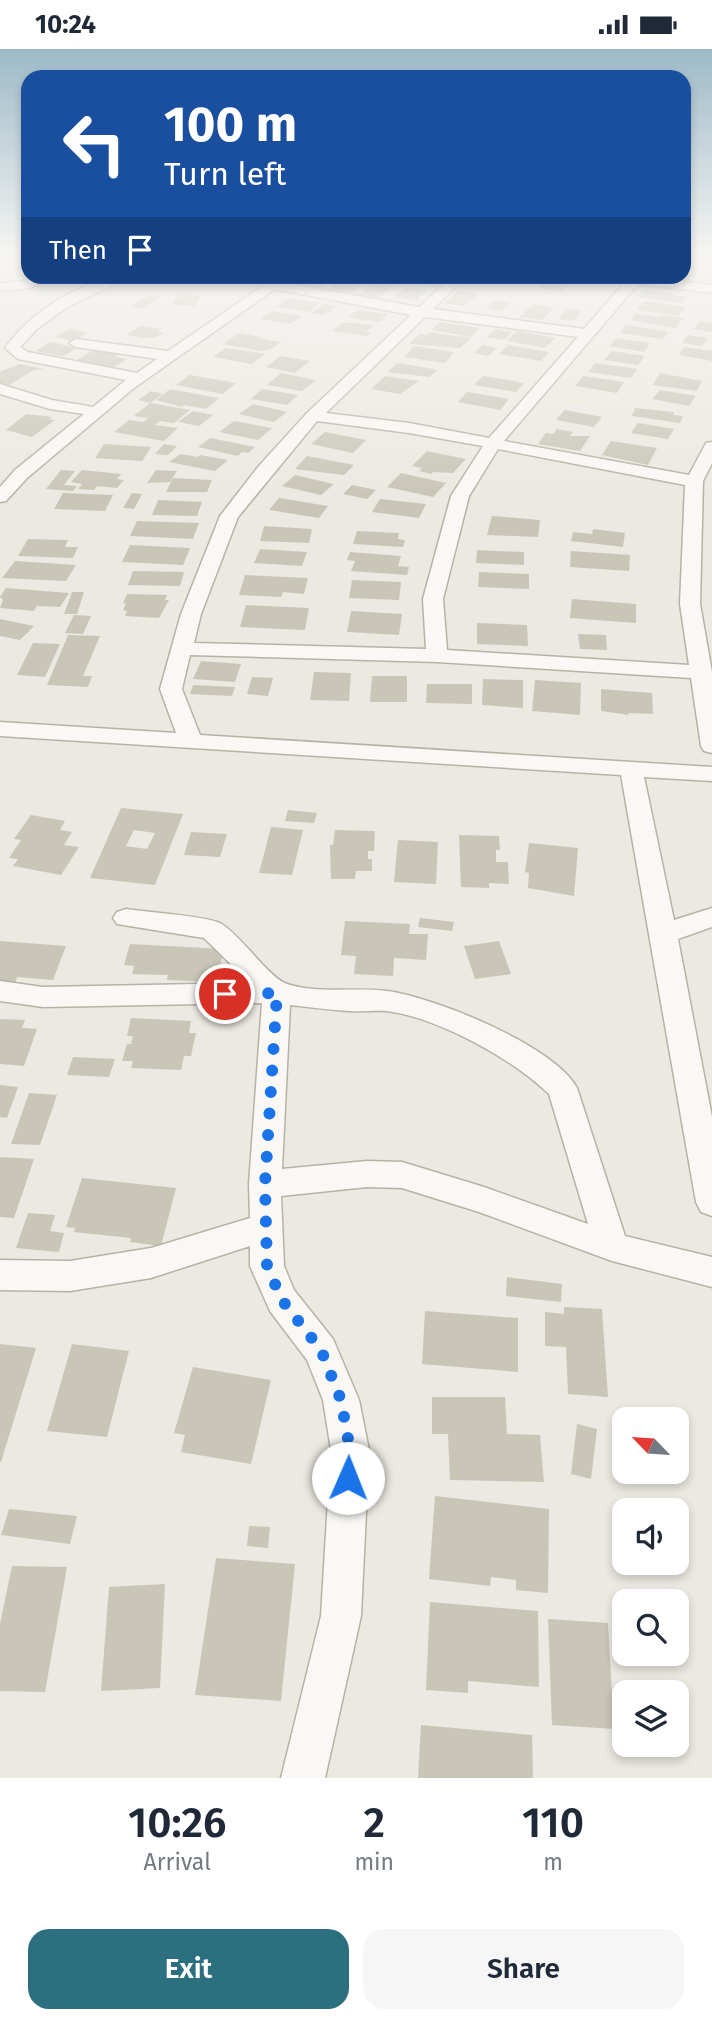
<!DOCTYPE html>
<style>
:root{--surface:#fff;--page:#f6f6f7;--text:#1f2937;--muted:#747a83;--accent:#2c707f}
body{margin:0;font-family:"Fira Sans",sans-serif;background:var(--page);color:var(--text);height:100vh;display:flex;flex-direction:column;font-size:26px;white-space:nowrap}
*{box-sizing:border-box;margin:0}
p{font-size:23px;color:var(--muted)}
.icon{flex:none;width:38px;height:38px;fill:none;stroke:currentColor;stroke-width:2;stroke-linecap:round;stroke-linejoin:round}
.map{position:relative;height:1729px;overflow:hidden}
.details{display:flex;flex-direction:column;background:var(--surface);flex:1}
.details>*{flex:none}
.banner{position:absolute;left:21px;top:21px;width:670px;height:214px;border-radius:21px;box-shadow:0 4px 10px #0003;background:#1a4fa0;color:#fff;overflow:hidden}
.needle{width:46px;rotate:295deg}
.fabs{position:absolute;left:612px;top:1358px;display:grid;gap:14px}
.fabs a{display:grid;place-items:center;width:77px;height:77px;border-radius:14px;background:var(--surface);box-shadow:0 4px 10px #0003;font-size:35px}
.pin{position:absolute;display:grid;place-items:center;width:60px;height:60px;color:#fff;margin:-30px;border:4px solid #fff;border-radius:50%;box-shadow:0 2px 7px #0007}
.me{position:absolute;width:77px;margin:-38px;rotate:1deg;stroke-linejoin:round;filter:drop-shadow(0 0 5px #0008)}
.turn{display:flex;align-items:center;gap:24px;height:147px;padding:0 28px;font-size:32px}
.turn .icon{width:91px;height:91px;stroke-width:2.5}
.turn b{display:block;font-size:49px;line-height:60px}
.then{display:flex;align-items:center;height:66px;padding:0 28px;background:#0003;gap:14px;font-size:26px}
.eta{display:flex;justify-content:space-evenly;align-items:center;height:119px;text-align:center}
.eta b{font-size:42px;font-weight:600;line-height:49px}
.action{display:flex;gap:14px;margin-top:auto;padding:14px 28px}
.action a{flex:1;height:80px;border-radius:21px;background:var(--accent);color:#fff;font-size:28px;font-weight:600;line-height:80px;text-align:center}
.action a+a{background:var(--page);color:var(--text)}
.status{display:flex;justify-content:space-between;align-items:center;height:49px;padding:0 35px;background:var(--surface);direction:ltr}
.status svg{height:19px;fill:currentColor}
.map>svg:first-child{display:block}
.building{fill:#c9c6b8;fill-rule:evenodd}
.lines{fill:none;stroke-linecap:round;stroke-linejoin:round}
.street-casing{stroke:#b6b3a6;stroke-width:3}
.street{fill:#f9f8f4;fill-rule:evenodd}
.route{stroke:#1a73e8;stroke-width:12;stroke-dasharray:0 21.6}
</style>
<div class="status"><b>10:24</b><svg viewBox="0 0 49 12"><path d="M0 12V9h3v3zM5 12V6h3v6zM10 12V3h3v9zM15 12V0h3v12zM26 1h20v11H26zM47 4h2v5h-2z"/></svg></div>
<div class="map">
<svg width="712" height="1729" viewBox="0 0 712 1729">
<rect width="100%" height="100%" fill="#ebe9e1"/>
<path class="building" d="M311,228H336L321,239L300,235Z
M346,228L368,232L352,244L329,240Z
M425,228H448L436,238L416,235Z
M509,228H531L523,235L504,232Z
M386,229L407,232L401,237L380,234Z
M550,229L571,233L561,242L539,239Z
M373,234L393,237L378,250L358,247Z
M407,238L427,241L417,252L395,248Z
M644,241L687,248L681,254L637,248Z
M458,242L478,245L464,257L444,254Z
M179,246L201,247L195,257L172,256Z
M148,247L160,248L143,260L131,257Z
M288,249L319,254L309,263L277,258Z
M495,252L510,254L501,262L486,260Z
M644,252L685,258L678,267L637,261Z
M324,255L337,257L324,266L311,264Z
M533,255L554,259L542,271L520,268Z
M567,260L582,262L573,272L558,270Z
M357,261L389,265L380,273L348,268Z
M272,262L302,267L291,275L261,270Z
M636,264L658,268L660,266L684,269L675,279L630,271Z
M700,272L712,274V283L694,280Z
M440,273L480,279L471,288L431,281Z
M342,274H354L374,277L366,283L371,284L367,287L332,282Z
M626,276L669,283L663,290L620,284Z
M140,277L161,280L158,283L164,284L156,288L145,289L126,286Z
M69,280L87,284L73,292L55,288Z
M495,280L512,283L504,291L487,288Z
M517,282L555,289L545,299L506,292Z
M430,283L471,289L460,299L409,295L420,285L426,286Z
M239,284L261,288L259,289L281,293L271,300L260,302L223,295Z
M688,286L708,289L702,297L682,294Z
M617,289L650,294L644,303L610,297Z
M50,293L78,299L63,307L35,302Z
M483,296L497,299L488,307L474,304Z
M508,296L549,303L541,312L499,305Z
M414,297L454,303L445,314L404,308Z
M684,298L712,302V312L679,306Z
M226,299L265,305L252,315L213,308Z
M93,301L118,305L115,308L127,310L114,318L77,311Z
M612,302L645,307L638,316L604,311Z
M281,307L310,312L295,324L266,318Z
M398,314L438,321L429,328L387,323Z
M595,314L637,320L631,329L589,323Z
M20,315L44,320L34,321L9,336L0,334V323L3,322H1Z
M281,324L316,331L302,342L267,336Z
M660,324L702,332L697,342L653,336Z
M189,326L236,334L223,345L176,336Z
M385,327L419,332L400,345L371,340Z
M483,327L524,334L516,343L474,336Z
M583,327L624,333L617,344L575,337Z
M170,340L219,349L206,360L184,356L182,358L156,351Z
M262,340L298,346L287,356L251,350Z
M660,341L696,347L689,357L652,350Z
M151,342L163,345L150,354L138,351Z
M467,343L509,350L500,361L458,353Z
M150,354L190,361L174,374L160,372L155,376L178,379L164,392L114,383L129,371L143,373L148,369L134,367Z
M253,355L287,363L274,373L239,365Z
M635,359L674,363L673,366L683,367L680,374L632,367Z
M565,361L602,368L594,378L556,371Z
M193,362L213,366L199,377L178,373Z
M26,365L52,368L49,370L55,371L32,388L6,381Z
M234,372L272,379L258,391L219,383Z
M638,374L674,380L668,390L631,384Z
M557,380L573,383L570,387H590L580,402L538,395L546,384L553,385Z
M325,383L366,391L353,404L311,395Z
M210,389L255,398L248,404L242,403L238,407L198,398Z
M611,392L657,399L648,416L602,406Z
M104,395L151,398L142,412L95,409Z
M164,395L177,397L168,406L155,405Z
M427,402L466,410L453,424L433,423L431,425L419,422L422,419L412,417Z
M180,405L198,408L200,406L228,411L215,422L169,413Z
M307,407L354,416L344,426L295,420Z
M61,421L75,422L64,436L77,437L73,442L46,440Z
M82,421L121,425L117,430L124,431L117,439L97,437L94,441L78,440L82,435L71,433Z
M156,421L177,422L170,433L147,434Z
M401,424L446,434L433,448L387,438Z
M295,426L334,435L321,446L282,437Z
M173,429L212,431L207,443H166Z
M352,436L376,441L367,450L343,445Z
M63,444L113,446L105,462L54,460Z
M132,444L142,445L134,460L123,459Z
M279,449L328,457L319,469L269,461Z
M380,450L426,455L419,469L372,463Z
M158,451L202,453L197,467L152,466Z
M492,467L540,471L538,488L487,486Z
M137,472L199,474L193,490L130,487Z
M264,477L312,480L309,494L260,492Z
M593,480L625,484L623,498L571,492L573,483L592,485Z
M357,482L399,484L398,490L405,491L403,498L353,495Z
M28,490L68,491L65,498H78L73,509L18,507Z
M130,496L190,499L183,516L122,513Z
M260,500L307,503L302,517L254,514Z
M477,501L524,503V516L476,514Z
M571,502L630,506L629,522L570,518Z
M350,503L401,507L398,517L409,518L407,526L351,522L355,512L347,511Z
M15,512L76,516L66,532L2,529Z
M133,522L184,523L180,537L128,536Z
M479,523L529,525V540L478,538Z
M245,526L308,529L304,545L283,543L281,548L239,546Z
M352,531L401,533L399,551L349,549Z
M6,539L69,544L60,558L37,557L34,562L0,559L3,551L0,548Z
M72,543H84L77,565H64Z
M127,545L167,546L165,551H169L159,569L125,567L127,562L123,561L126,555L123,554Z
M572,550L636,555V574L570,569Z
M246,556L309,559L305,581L240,578Z
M351,562L402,565L399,586L347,583Z
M74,566L91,567L83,585L65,584Z
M0,570L34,577L20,591L0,587Z
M477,574L527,576L528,597L477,595Z
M578,585L606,586L607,601L580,600Z
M68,586L100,587L83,627H92L88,638L47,636Z
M33,594L60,595L45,628L17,626Z
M201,612L241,615L235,633L193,630Z
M314,623L351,624L349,652L310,651Z
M372,627H407V653H370Z
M252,628L273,629L268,647L247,645Z
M483,630L523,631V659L482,656Z
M535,631L581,634L580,666L532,662Z
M427,635H472V655L426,654Z
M193,636L235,638L232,647L190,645Z
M601,640L652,644L653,665L628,664L629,666L601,662Z
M121,759L183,765L155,836L90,829ZM134,781L155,784L147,800L126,797Z
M288,761L317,764L314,774L285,772Z
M31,766L65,772L60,781L72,783L64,796L79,798L61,826L13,817L18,810L9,809L21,791L14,790Z
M271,778L303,781L292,826L259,824Z
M335,781L375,782L374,802H368V810H372V822H356L355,830H331L330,796H333Z
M191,783L227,785L220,808L184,806Z
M459,786L499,787L500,801H496V813H508L509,835L489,834V839L461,838Z
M398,791L438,793L436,835L394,833Z
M529,794L578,799L574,847L528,839L529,824L525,823Z
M420,869L454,873L452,882L418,878Z
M345,872L410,875L409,885H428L426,911L394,909L393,927L354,925L356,907L341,906Z
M0,892L66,897L53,931L17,928L15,935L0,933Z
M499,892L511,925L475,930L464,897Z
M130,895L224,900L216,933L167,931L168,926L132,925L134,917L124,916Z
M131,969L191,972L189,984H196L191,1007H184L181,1021L131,1019L133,1012H122L127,995H131L133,987H127Z
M0,970L25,971L22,979L37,980L24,1017L0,1015Z
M73,1008L115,1010L109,1028L67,1026Z
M0,1036L18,1038L7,1069L0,1068Z
M29,1044L57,1046L40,1096L11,1095Z
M0,1108L34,1110L14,1169L0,1168Z
M82,1129L176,1139L161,1197L130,1193L131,1189L74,1183L75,1179L66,1178Z
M28,1164L55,1166L50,1182L64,1184L59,1203L16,1199Z
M507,1228L562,1235L561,1253L506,1247Z
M564,1258L602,1260L608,1348L568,1345L566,1298L545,1297V1263L564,1265Z
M425,1262L518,1269V1323L422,1315Z
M0,1295L36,1299L1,1413H0Z
M72,1295L129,1302L107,1388L47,1382Z
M193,1318L271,1331L251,1415L181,1403L185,1386L174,1384Z
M432,1348H505L507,1385L540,1386L544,1433L450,1431L448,1385H432Z
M577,1375L597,1380L591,1430L571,1425Z
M435,1447L549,1460L548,1544L516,1541V1531L491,1528L490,1537L429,1530Z
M9,1460L77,1467L70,1495L1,1486Z
M249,1477L270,1478L268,1499L247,1497Z
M216,1509L295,1515L281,1652L195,1646Z
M12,1517L67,1518L45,1643L0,1642V1575Z
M165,1535L160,1639L101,1642L109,1538Z
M430,1553L538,1562L539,1638L468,1632V1644L426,1641Z
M548,1570L608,1574L614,1680L552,1676Z
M421,1676L532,1686L533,1729H418Z"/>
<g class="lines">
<defs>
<path id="street" d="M36,228H53L30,239L0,242V234L23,232Z
M111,228H130L67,258L37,280L20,298L28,303L137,324L157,310L76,298L69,294L76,290L168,302L276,228H290L284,234L419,258L452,228H465L433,260L584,280L625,233L608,231L607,228H643L712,236V244L638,235L504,392L689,426L706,394L712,393V414L703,432L700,555L712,623V704L704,702L701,697L691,629L437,613L190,606L182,640L200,686L712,718V732L644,728L674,871L712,859V878L678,890L712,1068V1167L701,1163L696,1153L621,726L0,687V673L176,684L160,640L181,565L220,467L258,418L307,364L411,266L275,240L134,339L27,429L6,452L0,453V438L15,421L84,365L50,360L0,345V335L52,351L93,358L126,331L18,310L5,299C29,265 71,239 111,228ZM425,268L578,288L489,389L409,374L326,364ZM317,372L409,384L483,397L451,447L423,550L426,600L194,594L201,565L238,468ZM498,400L685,436L680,555L689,616L447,601L443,550L469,447Z
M126,860C146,863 205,867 220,874C239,884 269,929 287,935C317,945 356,938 387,942C434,948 555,997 577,1039L625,1187L712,1208V1238L612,1212L479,1163L402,1139L367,1138L281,1147L284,1217L294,1241L333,1290L359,1351L369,1401L361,1567L325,1729H281L321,1567L331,1401L323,1351L307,1311L270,1262L250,1217V1197L151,1229L70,1242L0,1241V1211L70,1212L151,1199L250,1169L249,1135L262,954L43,958L0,952V932L43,938L250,934L204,889L117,875L113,869L117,863ZM290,956C310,958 330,961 349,962C362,963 375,961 387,962C439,969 511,1009 549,1045L588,1175L484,1138L402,1113L367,1112L282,1120Z"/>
</defs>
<use href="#street" class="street-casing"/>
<use href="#street" class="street"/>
</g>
<linearGradient id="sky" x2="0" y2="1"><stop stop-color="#9dbac8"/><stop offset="0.46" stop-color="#f6f5f2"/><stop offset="1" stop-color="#f6f5f2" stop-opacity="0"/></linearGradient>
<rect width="712" height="446" fill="url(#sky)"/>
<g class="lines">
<path class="route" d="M225,945L277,944L265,1135L267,1217L282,1251L321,1301L341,1351L350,1401L348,1429"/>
</g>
</svg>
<div class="fabs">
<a><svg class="needle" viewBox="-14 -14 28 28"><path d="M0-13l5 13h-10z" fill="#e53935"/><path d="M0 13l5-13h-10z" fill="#747a83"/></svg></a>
<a><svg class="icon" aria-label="sound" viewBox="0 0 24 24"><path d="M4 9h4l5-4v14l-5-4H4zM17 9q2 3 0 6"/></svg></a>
<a><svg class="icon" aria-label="search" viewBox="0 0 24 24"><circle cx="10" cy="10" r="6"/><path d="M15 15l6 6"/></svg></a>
<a><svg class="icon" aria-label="layers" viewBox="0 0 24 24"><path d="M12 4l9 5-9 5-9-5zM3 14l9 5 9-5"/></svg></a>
</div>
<div class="pin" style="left:225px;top:945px;background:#d93025"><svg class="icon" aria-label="arrive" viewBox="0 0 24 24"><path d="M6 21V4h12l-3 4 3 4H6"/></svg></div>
<svg class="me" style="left:348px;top:1429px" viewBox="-20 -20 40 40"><circle r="19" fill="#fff"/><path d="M0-13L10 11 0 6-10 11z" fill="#1a73e8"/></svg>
<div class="banner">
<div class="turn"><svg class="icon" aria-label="left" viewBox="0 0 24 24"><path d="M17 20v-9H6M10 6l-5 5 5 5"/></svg><div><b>100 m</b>Turn left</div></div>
<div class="then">Then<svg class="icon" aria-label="arrive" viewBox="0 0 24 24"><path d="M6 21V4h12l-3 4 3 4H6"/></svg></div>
</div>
</div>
<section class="details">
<div class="eta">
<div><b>10:26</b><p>Arrival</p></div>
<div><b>2</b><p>min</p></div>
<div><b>110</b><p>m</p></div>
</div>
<div class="action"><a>Exit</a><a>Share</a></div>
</section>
